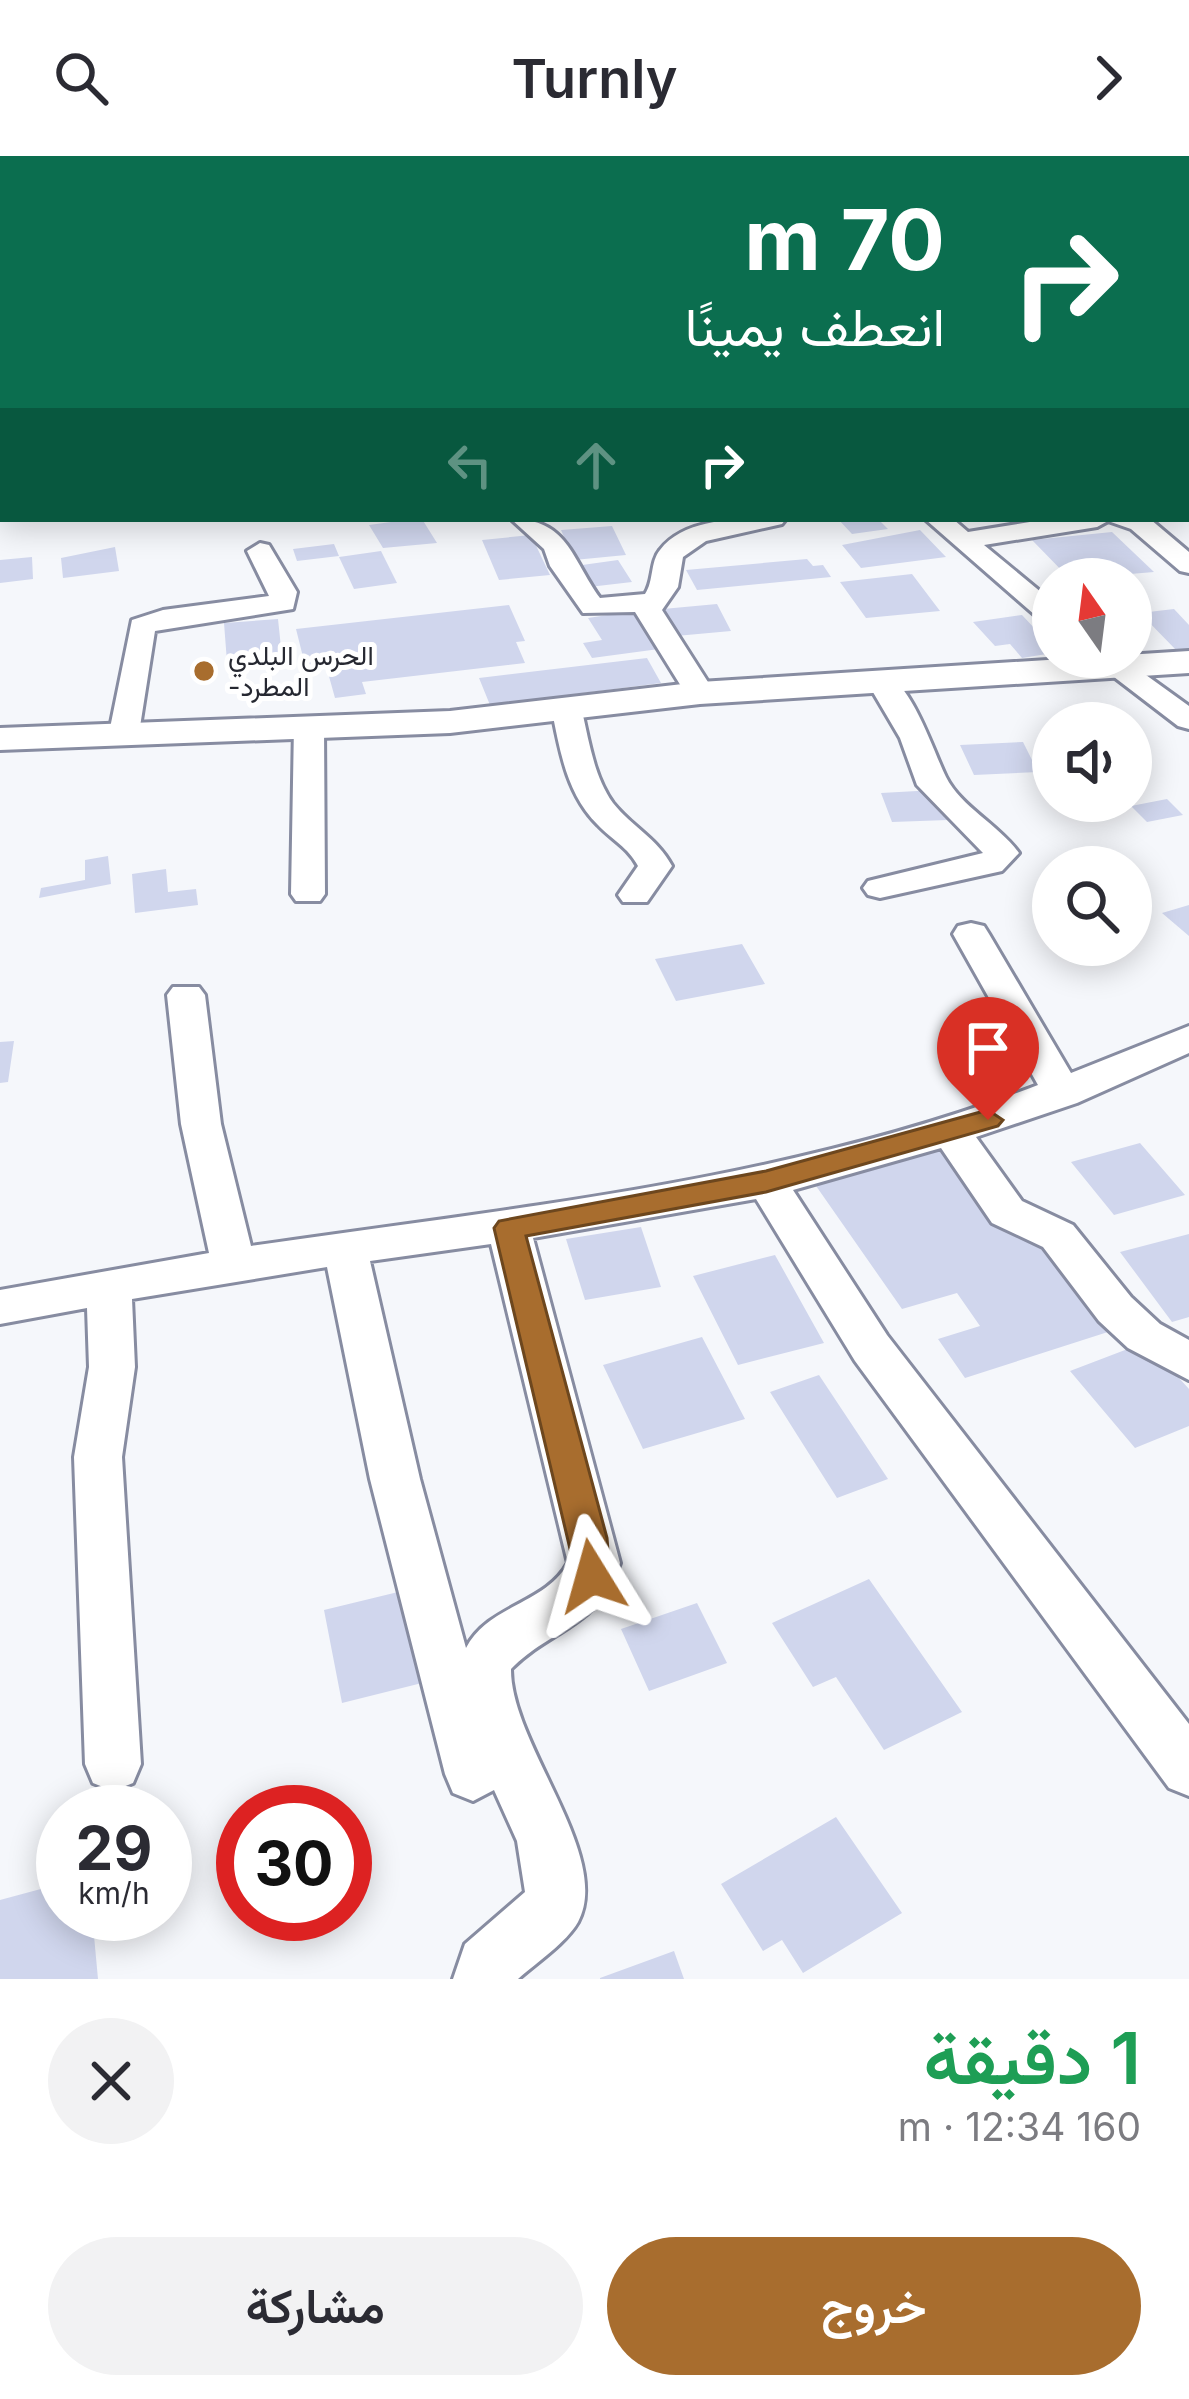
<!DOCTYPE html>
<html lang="ar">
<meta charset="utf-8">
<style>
:root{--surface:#fff;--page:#f2f2f3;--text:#2b2b33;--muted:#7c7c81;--accent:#a86d2e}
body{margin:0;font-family:Inter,Vazirmatn,sans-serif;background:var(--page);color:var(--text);direction:rtl;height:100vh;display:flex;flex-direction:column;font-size:45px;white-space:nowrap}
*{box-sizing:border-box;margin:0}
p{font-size:39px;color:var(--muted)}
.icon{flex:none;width:66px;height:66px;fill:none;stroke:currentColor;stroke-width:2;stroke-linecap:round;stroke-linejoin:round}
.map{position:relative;height:1823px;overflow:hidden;direction:ltr}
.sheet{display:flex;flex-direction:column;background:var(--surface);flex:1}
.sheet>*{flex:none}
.guide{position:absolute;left:0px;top:0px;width:1191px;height:366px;box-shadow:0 6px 30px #0003;direction:rtl;background:#0b6e4f;color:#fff;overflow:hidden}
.needle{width:78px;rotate:346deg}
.fabs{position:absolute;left:1032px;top:402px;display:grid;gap:24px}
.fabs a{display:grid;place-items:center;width:120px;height:120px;border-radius:50%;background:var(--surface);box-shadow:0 6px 30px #0003;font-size:60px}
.speed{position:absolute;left:36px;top:1629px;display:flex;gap:24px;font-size:60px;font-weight:700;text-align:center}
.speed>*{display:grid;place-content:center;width:156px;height:156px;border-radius:50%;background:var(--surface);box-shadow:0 6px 30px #0003;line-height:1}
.speed small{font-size:30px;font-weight:400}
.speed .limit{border:18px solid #d22;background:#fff;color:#111}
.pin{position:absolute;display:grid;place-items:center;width:102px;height:102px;color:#fff;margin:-123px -51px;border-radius:50% 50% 50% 0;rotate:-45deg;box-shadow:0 0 12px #0007}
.pin .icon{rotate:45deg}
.me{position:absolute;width:132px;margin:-66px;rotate:352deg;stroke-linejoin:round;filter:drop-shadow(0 0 9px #0008)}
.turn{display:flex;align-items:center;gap:42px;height:252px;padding:0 48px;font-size:54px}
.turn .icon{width:156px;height:156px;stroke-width:2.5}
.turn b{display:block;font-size:84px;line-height:102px}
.lanes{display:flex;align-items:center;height:114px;padding:0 48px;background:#0003;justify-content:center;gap:60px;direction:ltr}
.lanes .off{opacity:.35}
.round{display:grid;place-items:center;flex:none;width:126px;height:126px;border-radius:63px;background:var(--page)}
.head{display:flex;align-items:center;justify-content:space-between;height:204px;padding:0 48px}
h1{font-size:72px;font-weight:600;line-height:90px;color:#1e9e55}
.button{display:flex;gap:24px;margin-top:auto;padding:24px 48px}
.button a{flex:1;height:138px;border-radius:72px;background:var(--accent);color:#fff;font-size:48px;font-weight:600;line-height:138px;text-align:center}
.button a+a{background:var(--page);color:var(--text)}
header{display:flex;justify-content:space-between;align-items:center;height:156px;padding:0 48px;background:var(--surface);font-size:54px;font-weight:600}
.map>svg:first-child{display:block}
.building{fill:#d0d6ed}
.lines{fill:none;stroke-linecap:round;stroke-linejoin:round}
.minor-casing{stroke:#878ca1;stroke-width:6}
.tertiary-casing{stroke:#878ca1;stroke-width:6}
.minor{fill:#fff;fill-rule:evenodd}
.tertiary{fill:#fff;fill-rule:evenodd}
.route{fill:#a86d2e;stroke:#6d471e;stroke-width:3}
.poi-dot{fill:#a86d2e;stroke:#fff;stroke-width:4.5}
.labels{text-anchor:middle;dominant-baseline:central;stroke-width:10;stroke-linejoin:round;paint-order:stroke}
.far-poi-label{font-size:27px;fill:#262831;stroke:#fff;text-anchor:start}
</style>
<header><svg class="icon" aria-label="forward" viewBox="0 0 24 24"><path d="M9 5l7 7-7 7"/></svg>Turnly<svg class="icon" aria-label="search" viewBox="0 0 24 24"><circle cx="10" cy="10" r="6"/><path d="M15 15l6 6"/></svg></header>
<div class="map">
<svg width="1189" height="1823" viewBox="0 0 1189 1823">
<rect width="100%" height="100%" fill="#f5f7fb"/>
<path class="building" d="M413,363H422L437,387L383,392L369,369Z
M838,363H878L888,373L852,378Z
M612,370L626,399L574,404L561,374Z
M920,374L946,401L861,412L842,389Z
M1112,376L1154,416L1070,423L1032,384Z
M531,379L550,419L499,424L482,384Z
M334,388L339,400L297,405L293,393Z
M115,391L119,415L63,422L61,402Z
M381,395L397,427L354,433L339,401Z
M32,401L33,423L0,427V404Z
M807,403L813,410L823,409L831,421L697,434L686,414Z
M618,404L632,426L589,431L575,410Z
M912,418L940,455L866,462L840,426Z
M717,448L731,475L676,480L663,453Z
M509,449L525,485L516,486L525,507L362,526L366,538L335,542L325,506L305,509L296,473Z
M1174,453L1189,469V494L1177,495L1140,457Z
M634,455L659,493L592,502L583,487L602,484L588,462Z
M1022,459L1053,492V497L1022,502L1010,488L995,490L973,466Z
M278,463L282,501L227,506L224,467Z
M647,502L661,527L490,549L479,522Z
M1023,586L1038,616L974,619L960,589Z
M935,634L948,664L892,666L881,637Z
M1167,643L1183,659L1147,666L1131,650Z
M108,700L111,728L39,742L41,732L85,724V704Z
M166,713L168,736L196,733L198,749L135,757L132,718Z
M1189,749V780L1162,757Z
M742,788L765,828L676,845L655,803Z
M14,885L8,926L0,927V886Z
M958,985L1053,1107L1111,1175L965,1222L938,1183L980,1170L957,1137L902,1153L814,1027Z
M1140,987L1185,1039L1114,1059L1071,1006Z
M641,1071L661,1131L585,1144L566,1083Z
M1189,1078V1161L1172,1166L1120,1096Z
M775,1099L824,1187L738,1209L693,1120Z
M702,1181L745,1263L643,1293L603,1209Z
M1146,1186L1189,1233V1270L1135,1292L1070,1215Z
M819,1219L888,1323L837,1342L770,1236Z
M869,1423L962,1556L884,1594L836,1521L813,1531L772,1467Z
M431,1428L454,1519L342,1547L324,1454Z
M697,1447L727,1507L649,1535L621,1473Z
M836,1661L902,1757L803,1817L782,1784L763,1795L721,1728Z
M63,1727V1758H92L98,1823H0V1744Z
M674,1795L684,1823H600V1822Z"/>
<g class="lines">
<defs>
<path id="minor" d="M324,0H347L349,3H326Z
M1150,0H1167V1L1152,3Z
M1189,51V62H1188V51Z
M1188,95H1189V107H1188Z
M0,149H3V161H0Z
M1188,150H1189V162H1188Z
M1188,233L1189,234V248L1188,247Z
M3,236V250L0,251V237Z
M1188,301H1189V316H1188Z
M0,321H3V335H0Z
M511,363C568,363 571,402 600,442L645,438C654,425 650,406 660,394C687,359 747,363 786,363L782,368L706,385L683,401L678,431L662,454L715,537L700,546L689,543L635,456L583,457L550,410L544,393Z
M925,363H953L968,376L1048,363H1150L1189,396V417L1180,415L1131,373L1108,365L1097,371L984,389L1053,446V468L1043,466Z
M260,387L269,389L297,436L293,453L155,475L139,577L135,584H113L109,577L132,464L163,454L269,440L247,395Z
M1088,501H1121L1189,550V573L1178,570Z
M882,517C911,524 933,595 946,621C961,651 999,669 1019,697L1002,715L880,742L868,739L863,732L868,725L983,697L917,629L900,582L867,526Z
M567,546L582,555C589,585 594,621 613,647C632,671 657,682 672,710L647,746H623L618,739L638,710C628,691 612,684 598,669C567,639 560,595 552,555Z
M309,561L324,570L325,738L320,745H296L291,738L294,570Z
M971,767L984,770L989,778L1071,917L1189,870V897L1077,947L976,981L1022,1045L1073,1069L1131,1141L1160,1168L1189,1184V1224L1128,1192L1099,1165L1043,1091L992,1067L941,992L793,1034L887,1179L1189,1568V1640L1169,1632L855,1205L756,1043L533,1082L620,1407C599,1471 553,1471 511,1513C510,1587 613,1700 578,1766C566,1787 537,1806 518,1823H453L465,1788L525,1736L517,1685L494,1634L473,1645L453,1637L445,1618L370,1323L327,1111L132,1143L135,1211L122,1301L141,1608L133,1627L113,1635L93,1627L85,1608L74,1301L89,1211L87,1152L0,1168V1134L209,1097L181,968L167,839L173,831H199L205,839L221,968L251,1090C518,1051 784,1026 1038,929L953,778L958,770ZM491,1088L568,1407C546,1448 488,1449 466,1492L420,1323L370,1105Z"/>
<path id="tertiary" d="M1189,495V517L700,548L450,577L0,594V572L450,555L700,526Z"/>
</defs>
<use href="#minor" class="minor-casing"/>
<use href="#tertiary" class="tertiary-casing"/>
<use href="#minor" class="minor"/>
<use href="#tertiary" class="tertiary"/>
</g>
<path class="route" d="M988,954L1003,964L998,970L766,1036L526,1080L607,1382L610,1420L605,1431L592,1436L579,1431L494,1072L499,1065L766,1015Z"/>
<circle class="poi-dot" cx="204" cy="515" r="12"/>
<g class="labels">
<g class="far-poi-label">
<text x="228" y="499">الحرس البلدي<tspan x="228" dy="31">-المطرد</tspan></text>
</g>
</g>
</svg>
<div class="fabs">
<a><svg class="needle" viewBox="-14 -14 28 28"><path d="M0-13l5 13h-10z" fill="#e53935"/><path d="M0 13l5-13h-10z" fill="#7c7c81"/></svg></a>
<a><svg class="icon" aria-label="sound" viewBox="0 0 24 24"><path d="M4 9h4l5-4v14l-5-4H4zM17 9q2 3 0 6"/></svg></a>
<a><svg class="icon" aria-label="search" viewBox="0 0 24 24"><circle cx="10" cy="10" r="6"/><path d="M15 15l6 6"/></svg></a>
</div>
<div class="speed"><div>29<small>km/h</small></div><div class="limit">30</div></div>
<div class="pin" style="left:988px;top:964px;background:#d93025"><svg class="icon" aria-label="arrive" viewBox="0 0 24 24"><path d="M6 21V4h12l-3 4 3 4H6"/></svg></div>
<svg class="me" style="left:592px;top:1420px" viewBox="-20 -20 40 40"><path d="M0-17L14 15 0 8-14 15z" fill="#a86d2e" stroke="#fff" stroke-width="4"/></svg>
<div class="guide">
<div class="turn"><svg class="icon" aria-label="right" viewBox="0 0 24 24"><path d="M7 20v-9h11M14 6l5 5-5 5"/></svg><div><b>70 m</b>انعطف يمينًا</div></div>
<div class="lanes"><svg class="icon off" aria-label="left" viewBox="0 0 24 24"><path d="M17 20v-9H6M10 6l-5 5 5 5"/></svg><svg class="icon off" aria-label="ahead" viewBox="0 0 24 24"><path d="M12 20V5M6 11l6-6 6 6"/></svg><svg class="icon" aria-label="right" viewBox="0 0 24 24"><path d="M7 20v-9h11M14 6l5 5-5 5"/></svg></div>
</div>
</div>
<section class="sheet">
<div class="head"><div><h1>1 دقيقة</h1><p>160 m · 12:34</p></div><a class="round"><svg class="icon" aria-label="close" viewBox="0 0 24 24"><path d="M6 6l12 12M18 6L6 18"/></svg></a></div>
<div class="button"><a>خروج</a><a>مشاركة</a></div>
</section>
